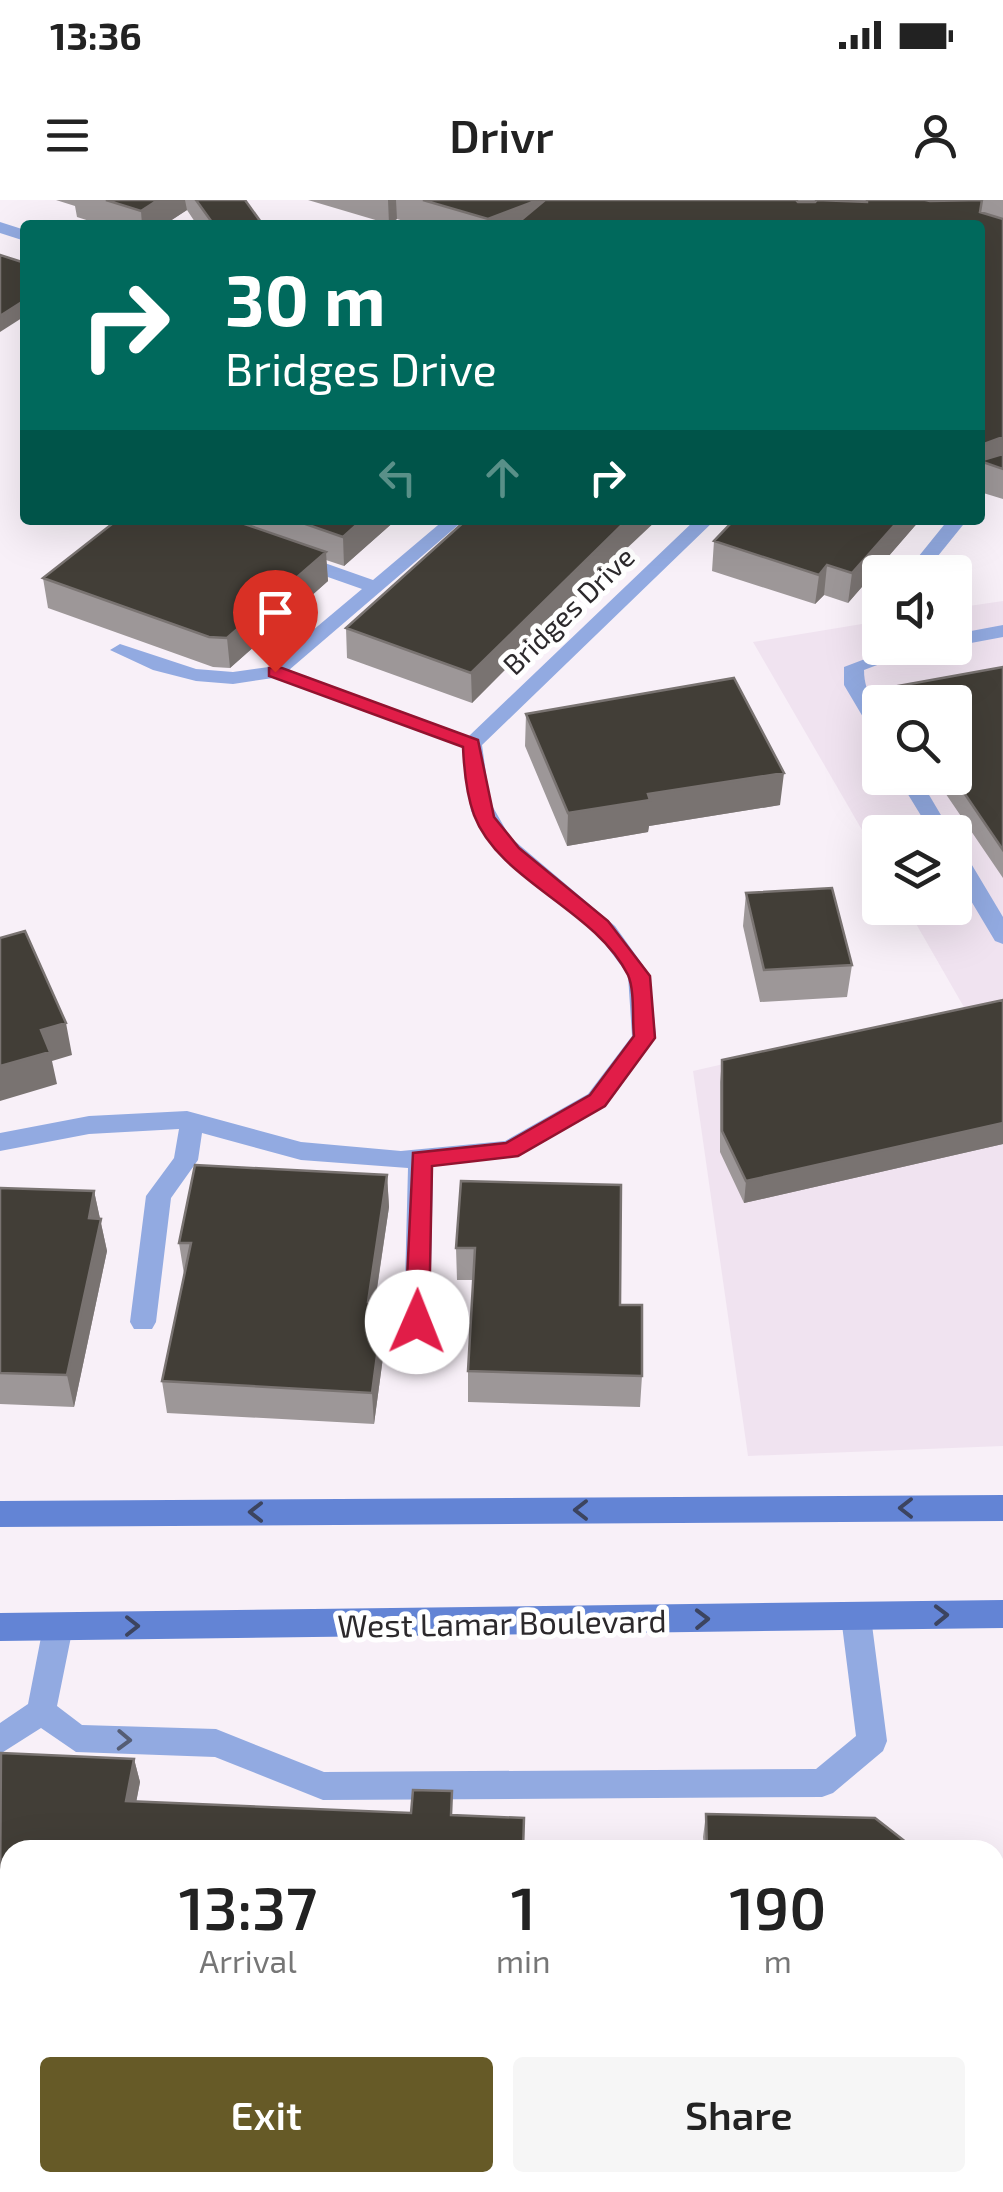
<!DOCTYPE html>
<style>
:root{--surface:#fff;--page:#f6f6f6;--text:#222;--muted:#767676;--accent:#665a27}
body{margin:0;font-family:"Exo 2",sans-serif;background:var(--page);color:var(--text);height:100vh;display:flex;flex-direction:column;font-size:38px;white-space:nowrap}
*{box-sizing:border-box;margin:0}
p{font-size:32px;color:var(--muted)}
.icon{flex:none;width:55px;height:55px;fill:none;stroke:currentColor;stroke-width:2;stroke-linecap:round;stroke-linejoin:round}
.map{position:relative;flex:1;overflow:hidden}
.side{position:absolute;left:0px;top:1640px;width:1005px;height:352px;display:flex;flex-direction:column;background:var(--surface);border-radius:30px 30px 0 0;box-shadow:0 10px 40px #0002}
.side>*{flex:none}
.banner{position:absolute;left:20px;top:20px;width:965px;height:305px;border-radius:10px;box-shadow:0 10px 40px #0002;background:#00695c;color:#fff;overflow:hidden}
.fabs{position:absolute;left:862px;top:355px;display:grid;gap:20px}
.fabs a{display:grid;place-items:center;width:110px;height:110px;border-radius:10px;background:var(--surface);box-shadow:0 10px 40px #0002;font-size:50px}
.pin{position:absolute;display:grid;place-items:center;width:85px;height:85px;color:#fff;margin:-102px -42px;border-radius:50% 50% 50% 0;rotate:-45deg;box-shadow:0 0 10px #0007}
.pin .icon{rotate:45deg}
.me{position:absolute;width:110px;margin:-55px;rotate:1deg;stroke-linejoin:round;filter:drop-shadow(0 0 8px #0008)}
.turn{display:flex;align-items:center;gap:35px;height:210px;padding:0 40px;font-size:45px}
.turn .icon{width:130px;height:130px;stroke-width:2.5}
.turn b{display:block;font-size:70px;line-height:85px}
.lanes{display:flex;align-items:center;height:95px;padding:0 40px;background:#0003;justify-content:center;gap:50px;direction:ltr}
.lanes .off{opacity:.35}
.eta{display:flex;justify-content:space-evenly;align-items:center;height:170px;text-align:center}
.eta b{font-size:60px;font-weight:600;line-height:70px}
.button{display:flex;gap:20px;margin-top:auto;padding:20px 40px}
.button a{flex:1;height:115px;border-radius:10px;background:var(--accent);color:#fff;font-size:40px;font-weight:600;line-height:115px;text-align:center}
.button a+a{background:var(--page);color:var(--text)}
.status{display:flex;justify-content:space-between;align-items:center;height:70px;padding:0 50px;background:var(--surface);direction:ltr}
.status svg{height:28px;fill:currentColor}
header{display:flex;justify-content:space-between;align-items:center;height:130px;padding:0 40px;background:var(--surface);font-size:45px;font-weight:600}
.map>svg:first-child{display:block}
.built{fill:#f0e3f0;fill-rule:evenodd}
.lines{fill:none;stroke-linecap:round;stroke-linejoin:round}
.service{fill:#92aae1;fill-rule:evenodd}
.minor{fill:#92aae1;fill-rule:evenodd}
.secondary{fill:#6384d5;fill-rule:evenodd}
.wall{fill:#9d9798}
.shaded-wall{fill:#797371}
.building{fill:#423e37;stroke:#797371;stroke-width:2.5}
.oneway{stroke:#3c445f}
.oneway2{stroke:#555d74}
.route{fill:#e11d48;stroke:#92132f;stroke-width:2.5}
.labels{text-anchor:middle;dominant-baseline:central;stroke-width:10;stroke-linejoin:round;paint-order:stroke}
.far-street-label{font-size:28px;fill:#2c292c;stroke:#fff}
.street-label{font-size:32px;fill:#2c292c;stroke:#fff}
</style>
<div class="status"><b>13:36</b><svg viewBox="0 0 49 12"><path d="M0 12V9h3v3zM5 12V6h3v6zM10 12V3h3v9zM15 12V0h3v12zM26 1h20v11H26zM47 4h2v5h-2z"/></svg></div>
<header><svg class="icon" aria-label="menu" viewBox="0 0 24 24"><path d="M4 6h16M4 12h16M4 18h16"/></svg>Drivr<svg class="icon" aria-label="person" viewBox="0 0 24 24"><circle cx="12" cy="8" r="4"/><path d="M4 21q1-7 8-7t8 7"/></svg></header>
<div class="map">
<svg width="1003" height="1992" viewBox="0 0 1003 1992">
<rect width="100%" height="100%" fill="#f8f0f8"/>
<path class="built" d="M1003,401V1246L748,1256L693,871L965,809L907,708H955V632H880V661L753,442L880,421V448H955V408ZM880,502H955V578H880Z"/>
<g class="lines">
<path class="service" d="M444,320H464L289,470L469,536L695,320H715L482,545L490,602L510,637L615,726L650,775L656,837L606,906L519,956L433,966L430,1122L426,1129H408L404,1122L408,968L301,960L202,933L198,960L171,998L156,1122L152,1129H134L130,1122L146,996L174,958L179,929L89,934L0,951V933L89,916L187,911L301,942L401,951L505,941L588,894L632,836L628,775L599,736L494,647L471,611L462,547L273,478L233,484L196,481L153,470L110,450L120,444L196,469L233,472L269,467L362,389L288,363V355H302L373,380Z
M948,320H967L925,372H906Z
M1003,425V437L955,446V434Z
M894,448H922L864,470C864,497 880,504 880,536L873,534L844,485V467Z
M898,578H919L951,632H931Z
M955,648L963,650L1003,717V744L995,741L955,674Z
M856,1404L866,1408L871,1417L887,1541L883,1551L833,1593L822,1597L323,1600L215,1557L76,1552L41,1528L0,1554V1523L28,1504L43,1427L48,1418L58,1414L68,1418L73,1427L57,1506L82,1525L216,1529L324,1572L816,1569L856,1536L841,1417L846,1408Z"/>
<path class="minor" d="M0,22L25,30V41L0,33Z"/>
<path class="secondary" d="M1003,1295V1321L0,1327V1301Z
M1003,1400V1428L0,1441V1413Z"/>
</g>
<path class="wall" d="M56,0H245L263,25H197L187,10L164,25H102L77,17L75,6Z
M308,0H1003V299L980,292V25H417L397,19L389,24Z
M134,320H396L344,366L326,360L328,381L230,468L213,467L48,408L43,378Z
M920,320L848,403L824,395L815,404L712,371L714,341Z
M607,367L472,503L347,458L346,428Z
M1003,467V678L935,578H955V502H890L893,487Z
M526,514L780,605L649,626L648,632L567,646L525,546Z
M746,693L852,765L847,797L760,802L743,726Z
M1003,800V944L744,1003L720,952V882L722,860Z
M387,975L389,1007L375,1103H384L386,1135L374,1224L167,1213L162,1181L184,1074L179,1043Z
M461,981L620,1105L642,1176L640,1207L468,1202V1171L473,1080H457L456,1048Z
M0,988L94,991L107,1051L74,1207L0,1204Z
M0,1555L134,1559L140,1582L136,1602L453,1615L10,1650V1788H4L0,1777V1745L6,1715H0Z
M706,1614L916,1650H704L703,1637Z
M713,1982H995L1003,1992H713Z"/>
<path class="shaded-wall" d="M158,0H185L187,10L164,25H142L141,11Z
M388,0H396L397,19L389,24Z
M538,0H551L543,25H488V19Z
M25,100V116L0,132V116Z
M1003,237V264L980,261L981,245Z
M362,320H396L344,366L343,337Z
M627,320H657L607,367L472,503L471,473Z
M899,320H920L848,403L852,373Z
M326,352L328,381L230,468L227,438Z
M827,365L824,395L815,404L819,375Z
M784,573L780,605L649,626L648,632L567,646L568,613L648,594Z
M66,823L72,855L52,861L57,884L0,901V866L41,830Z
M1003,923V944L744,1003L746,981Z
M387,975L389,1007L370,1134L368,1102Z
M94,991L107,1051L74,1207L67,1175Z
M384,1103L386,1135L374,1224L372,1193Z
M134,1559L140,1582L132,1624L126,1601Z"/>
<path class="building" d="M106,0H158L141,11Z
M196,0H245L263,25H214Z
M423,0H538L488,19Z
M545,0H796L798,2H815L817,0L867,2V0H925L930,1L982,0L980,12L1003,19V237L981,245L983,260L1003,254V269L980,261V25H515Z
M0,55L25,63V100L0,116Z
M117,320L130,323L134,320H233L326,352L227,438L209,437L43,378Z
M294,320H362L343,337Z
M466,320H627L471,473L346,428Z
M734,320H899L852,373L827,365L819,375L714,341Z
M1003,467V650L954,578L955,502H903L893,487Z
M734,478L784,573L648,594L650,600L568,613L526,514Z
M832,688L852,765L764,770L746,693Z
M25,731L66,823L41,830L50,852L0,866V738Z
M1003,800V923L746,981L722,931V860Z
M195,965L387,975L368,1102L384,1103L372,1193L162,1181L191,1043H179Z
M461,981L621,985L620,1105H642V1176L468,1171L475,1048H456Z
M0,988L94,991L89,1018L101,1019L67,1175L0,1173Z
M1,1553L134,1559L126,1601L411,1613L413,1590L452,1591L451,1615L524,1618L523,1650H10V1767L0,1766V1745L10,1693H0Z
M706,1614L875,1618L916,1650H707Z
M995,1712L1003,1718V1992H717V1982H995Z
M10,1964V1982H507L506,1992H5Z"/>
<defs><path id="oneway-chevron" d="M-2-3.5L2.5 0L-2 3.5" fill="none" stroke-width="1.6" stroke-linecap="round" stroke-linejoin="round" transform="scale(2.5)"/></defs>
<g class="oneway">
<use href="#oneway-chevron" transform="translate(906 1308) rotate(180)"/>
<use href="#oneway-chevron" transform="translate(581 1310) rotate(180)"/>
<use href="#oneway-chevron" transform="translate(256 1312) rotate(180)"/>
<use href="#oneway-chevron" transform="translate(941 1415) rotate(-1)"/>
<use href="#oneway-chevron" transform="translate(702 1419) rotate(-1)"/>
<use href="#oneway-chevron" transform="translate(132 1426)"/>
</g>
<use class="oneway2" href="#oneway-chevron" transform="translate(124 1540) rotate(2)"/>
<path class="route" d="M269,468H282L478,540L494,617L519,648L608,721L650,776L655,838L605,906L518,956L432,966L429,1122L417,1132L405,1122L413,953L506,943L590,895L634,836C632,819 635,791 628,775C595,709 499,681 474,615C466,593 464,570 463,547L269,476Z"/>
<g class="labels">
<g class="far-street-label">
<text transform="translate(568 410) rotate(-44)">Bridges Drive</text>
</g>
<g class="street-label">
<text transform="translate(502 1422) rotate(-1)">West Lamar Boulevard</text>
</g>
</g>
</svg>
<div class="fabs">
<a><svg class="icon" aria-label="sound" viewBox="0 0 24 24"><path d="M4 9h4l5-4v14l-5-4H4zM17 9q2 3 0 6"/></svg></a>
<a><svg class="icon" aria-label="search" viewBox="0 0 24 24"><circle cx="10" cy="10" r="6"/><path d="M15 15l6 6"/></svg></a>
<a><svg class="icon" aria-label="layers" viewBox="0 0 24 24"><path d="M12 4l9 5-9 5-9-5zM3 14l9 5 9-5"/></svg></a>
</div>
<div class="pin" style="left:275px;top:472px;background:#d93025"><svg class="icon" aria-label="arrive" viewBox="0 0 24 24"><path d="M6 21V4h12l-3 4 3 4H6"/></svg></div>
<svg class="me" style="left:417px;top:1122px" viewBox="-20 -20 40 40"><circle r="19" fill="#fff"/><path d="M0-13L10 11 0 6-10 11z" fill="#e11d48"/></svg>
<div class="banner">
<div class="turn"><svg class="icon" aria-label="right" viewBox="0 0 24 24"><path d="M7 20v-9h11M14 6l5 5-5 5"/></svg><div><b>30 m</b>Bridges Drive</div></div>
<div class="lanes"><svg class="icon off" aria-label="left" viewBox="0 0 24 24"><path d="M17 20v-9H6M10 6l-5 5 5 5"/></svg><svg class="icon off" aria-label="ahead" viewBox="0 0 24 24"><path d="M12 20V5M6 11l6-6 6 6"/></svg><svg class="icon" aria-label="right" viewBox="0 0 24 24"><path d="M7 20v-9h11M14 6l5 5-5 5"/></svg></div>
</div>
<section class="side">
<div class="eta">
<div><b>13:37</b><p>Arrival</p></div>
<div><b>1</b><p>min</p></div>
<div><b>190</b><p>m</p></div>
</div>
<div class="button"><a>Exit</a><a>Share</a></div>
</section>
</div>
